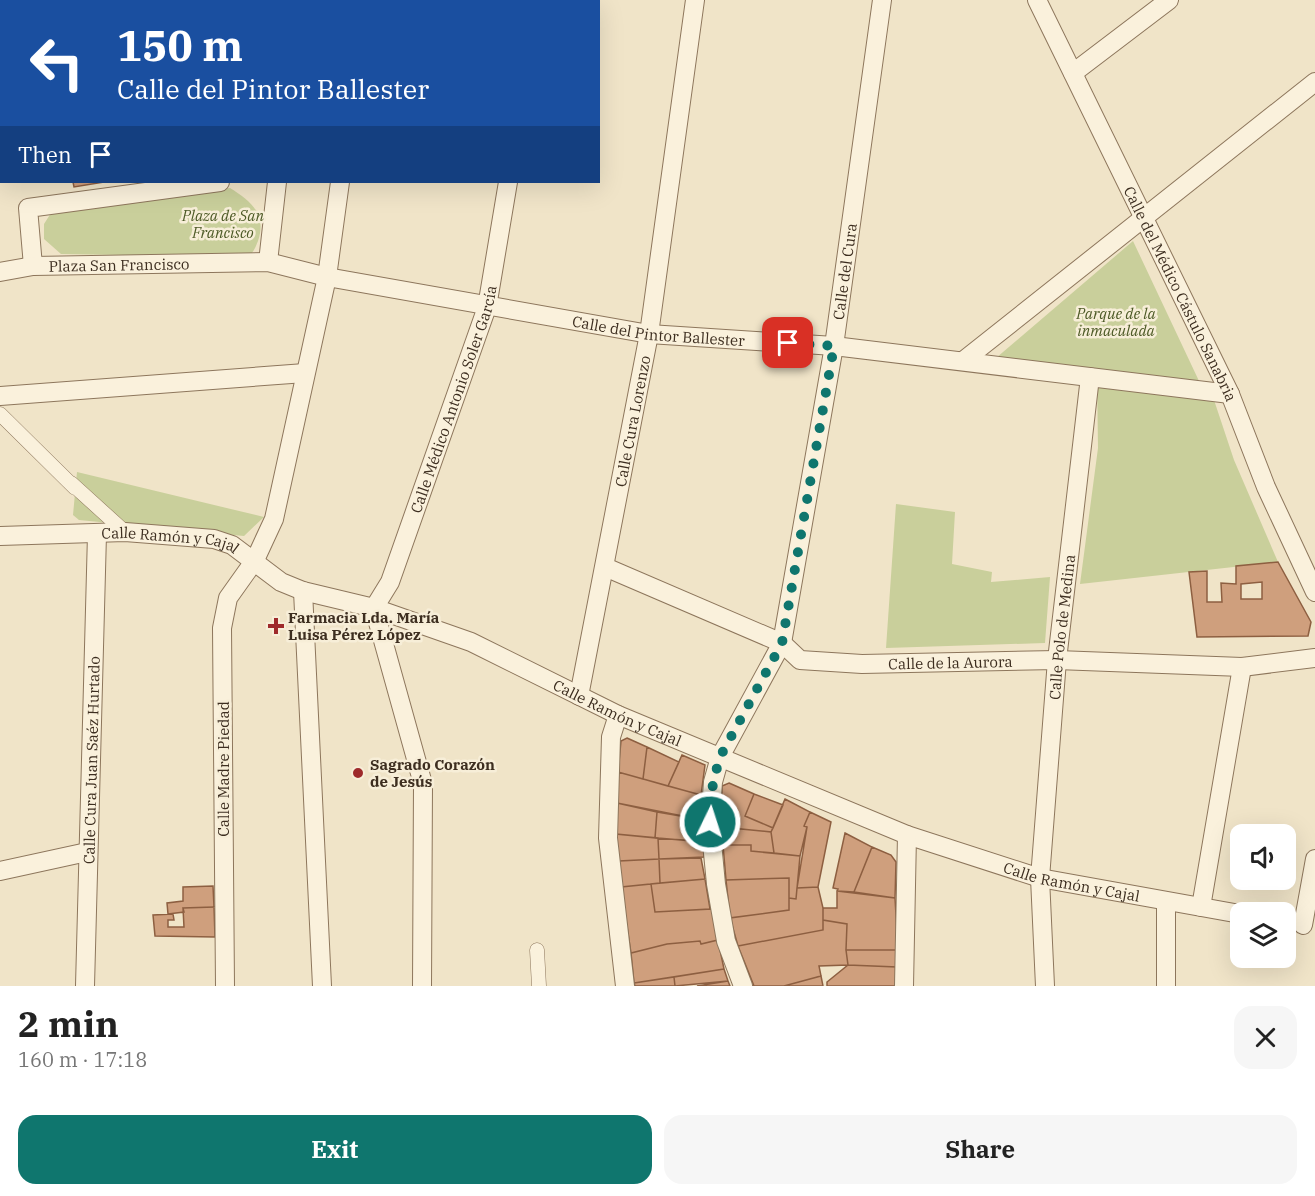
<!DOCTYPE html>
<meta charset="utf-8">
<style>
:root{--surface:#fff;--page:#f6f6f6;--text:#222;--muted:#767676;--accent:#0f766e}
body{margin:0;font-family:"IBM Plex Serif",serif;background:var(--page);color:var(--text);height:100vh;display:flex;flex-direction:column;font-size:22px;white-space:nowrap}
*{box-sizing:border-box;margin:0}
p{font-size:20px;color:var(--muted)}
.icon{flex:none;width:33px;height:33px;fill:none;stroke:currentColor;stroke-width:2;stroke-linecap:round;stroke-linejoin:round}
.map{position:relative;height:986px;overflow:hidden}
.details{display:flex;flex-direction:column;background:var(--surface);flex:1}
.details>*{flex:none}
.banner{position:absolute;left:0px;top:0px;width:600px;height:183px;box-shadow:0 6px 24px #0002;background:#1a4fa0;color:#fff;overflow:hidden}
.tools{position:absolute;left:1230px;top:824px;display:grid;gap:12px}
.tools a{display:grid;place-items:center;width:66px;height:66px;border-radius:12px;background:var(--surface);box-shadow:0 6px 24px #0002;font-size:30px}
.pin{position:absolute;display:grid;place-items:center;width:51px;height:51px;color:#fff;margin:-26px;border-radius:12px;box-shadow:0 3px 9px #0006}
.me{position:absolute;width:66px;margin:-33px;rotate:4deg;stroke-linejoin:round;filter:drop-shadow(0 0 4px #0008)}
.turn{display:flex;align-items:center;gap:21px;height:126px;padding:0 18px;font-size:27px}
.turn .icon{width:78px;height:78px;stroke-width:2.5}
.turn b{display:block;font-size:42px;line-height:51px}
.then{display:flex;align-items:center;height:57px;padding:0 18px;background:#0003;gap:12px;font-size:22px}
.round{display:grid;place-items:center;flex:none;width:63px;height:63px;border-radius:18px;background:var(--page)}
.summary{display:flex;align-items:center;justify-content:space-between;height:102px;padding:0 18px}
h1{font-size:36px;font-weight:700;line-height:45px}
.action{display:flex;gap:12px;margin-top:auto;padding:12px 18px}
.action a{flex:1;height:69px;border-radius:18px;background:var(--accent);color:#fff;font-size:24px;font-weight:700;line-height:69px;text-align:center}
.action a+a{background:var(--page);color:var(--text)}
.map>svg:first-child{display:block}
.green{fill:#c9cf9b}
.building{fill:#cf9f7d;stroke:#8d5f41;stroke-width:1.5;fill-rule:evenodd}
.lines{fill:none;stroke-linecap:round;stroke-linejoin:round}
.pedestrian-casing{stroke:#8d765c;stroke-width:15}
.minor-casing{stroke:#8d765c;stroke-width:20}
.pedestrian{stroke:#faf1dc;stroke-width:14}
.minor{stroke:#faf1dc;stroke-width:18}
.route{stroke:#0f766e;stroke-width:10;stroke-dasharray:0 18}
.poi-dot{fill:#9e2a2b;stroke:#f7eed8;stroke-width:2}
.labels{text-anchor:middle;dominant-baseline:central;stroke-width:5;stroke-linejoin:round;paint-order:stroke}
.park-label{font-size:15px;font-style:italic;fill:#4d5a26;stroke:#f7eed8}
.street-label{font-size:15px;fill:#3d2e20;stroke:#f7eed8}
.poi-label{font-size:15px;font-weight:bold;fill:#3d2e20;stroke:#f7eed8;text-anchor:start}
</style>
<div class="map">
<svg width="1315" height="986" viewBox="0 0 1315 986">
<rect width="100%" height="100%" fill="#f0e4c8"/>
<path class="green" d="M230,188C251,201 267,214 258,241C255,248 254,252 248,257L61,254L44,239V224L51,213Z
M1133,241L1199,381L996,358Z
M1097,377L1211,391L1234,460L1278,562L1080,584L1098,448Z
M77,472L264,517L244,536L79,520L73,515Z
M896,504L955,512L952,564L992,572L991,582L1050,577L1045,643L886,648Z"/>
<path class="building" d="M73,182H104L74,187Z
M1278,562L1311,622L1308,636L1197,637L1189,572L1207,571V602H1222L1221,583L1236,584V566ZM1262,582V599H1241V584Z
M627,738L647,747L643,779L618,772L621,741Z
M647,747L679,762L668,786L643,779Z
M682,755L705,765L701,795L668,786Z
M618,772L701,795L698,819L617,803Z
M729,783L754,794L745,816L773,828L771,832L721,827L722,786Z
M754,794L783,805L773,828L745,816Z
M785,799L810,812L804,826L807,827L800,856L774,853L771,832Z
M617,803L657,812L655,838L616,834Z
M657,812L698,819V841L655,838Z
M810,812L831,822L818,887L797,888L807,827L804,826Z
M721,827L771,832L774,853L751,851V845H723Z
M845,833L872,847L854,892L837,891L838,889L833,888Z
M616,834L658,838L659,859L619,861Z
M658,838L703,842L704,857L659,859Z
M723,845H751V851L800,856L796,899L789,898V878L726,880Z
M872,847L891,855L896,862L895,898L854,892Z
M701,858L705,879L660,883L659,859Z
M659,859L660,883L621,887L619,861Z
M789,878V910L730,918L726,880Z
M705,879L710,909L655,912L651,884Z
M651,884L655,912L712,909L718,940L701,944L700,941L667,944L631,953L621,887Z
M213,886L214,907L183,908L184,912L168,914L167,903L183,901V887Z
M818,887L823,908V930L738,946L730,918L789,910V898L796,899L797,888Z
M837,891L895,898L898,950H846L847,924L823,920V908H837Z
M214,907L215,937L155,936L153,915L173,914L174,920H168V927H184L183,908Z
M823,920L847,924L846,950L848,965L819,966L821,976L784,986H754L738,946L823,930Z
M718,940L724,969L634,983L631,953L667,944L700,941L701,944Z
M846,950H898L897,967L848,965Z
M848,965L897,967L896,986H827V982Z
M724,969L728,981L675,986L674,977Z
M821,976L823,986H784Z
M674,977L675,986H635L634,983Z
M728,981L730,986H697Z"/>
<g class="lines">
<defs>
<path id="pedestrian" d="M0,414L75,488
M71,483L125,532
M537,950L539,986"/>
<g id="minor">
<path d="M252,0V2"/>
<path id="s1" d="M1037,0L1230,394L1266,487L1315,592"/>
<path d="M65,2L66,0"/>
<path d="M364,2V0"/>
<path d="M459,2L469,0"/>
<path d="M538,2V0"/>
<path d="M0,49L2,48"/>
<path d="M1073,73L1169,0"/>
<path id="s2" d="M220,182L28,208L33,266L268,262L327,277L649,334L834,346L1230,394"/>
<path d="M268,262L277,182"/>
<path d="M0,272L33,266"/>
<path d="M963,361L1315,82"/>
<path d="M0,396L305,373"/>
<path id="s3" d="M0,536L125,532L214,539L232,545L281,582L303,591L374,608L471,642L618,715L907,835L1040,878L1240,914"/>
<path id="s4" d="M605,567L782,643L800,660L862,664L1057,660L1242,667L1315,658"/>
<path d="M303,591L322,986"/>
<path id="s5" d="M579,696L649,334L695,0"/>
<path d="M618,715L611,737L608,838L625,986"/>
<path d="M0,871L87,852"/>
<path d="M1201,907L1242,667"/>
<path d="M1303,925L1315,859"/>
<path id="s6" d="M85,986L97,534"/>
<path d="M225,986L222,628L228,598L255,560L274,519L327,277L340,182"/>
<path id="s7" d="M422,986L423,784L374,608L390,582L487,307L508,182"/>
<path id="s8" d="M743,986L726,941L716,884L710,822L713,782L720,757L782,643L834,346L882,0"/>
<path d="M904,986L907,835"/>
<path id="s9" d="M1045,986L1040,878L1057,660L1090,377"/>
<path d="M1166,986V902"/>
</g>
</defs>
<use href="#pedestrian" class="pedestrian-casing"/>
<use href="#minor" class="minor-casing"/>
<use href="#pedestrian" class="pedestrian"/>
<use href="#minor" class="minor"/>
</g>
<g class="lines">
<path class="route" d="M710,822L713,782L720,757L782,643L834,346L788,343"/>
</g>
<g class="poi-dot">
<path d="M273 617h6v6h6v6h-6v6h-6v-6h-6v-6h6z"/>
<circle cx="358" cy="773" r="6"/>
</g>
<g class="labels">
<g class="park-label">
<text x="223" y="215">Plaza de San<tspan x="223" dy="17">Francisco</tspan></text>
<text x="1116" y="313">Parque de la<tspan x="1116" dy="17">inmaculada</tspan></text>
</g>
<g class="street-label">
<text stroke="none"><textPath href="#s2" startOffset="338">Plaza San Francisco</textPath></text>
<text stroke="none"><textPath href="#s8" startOffset="741">Calle del Cura</textPath></text>
<text stroke="none"><textPath href="#s1" startOffset="327">Calle del Médico Cástulo Sanabria</textPath></text>
<text stroke="none"><textPath href="#s2" startOffset="884">Calle del Pintor Ballester</textPath></text>
<text stroke="none"><textPath href="#s7" startOffset="609">Calle Médico Antonio Soler García</textPath></text>
<text stroke="none"><textPath href="#s5" startOffset="280">Calle Cura Lorenzo</textPath></text>
<text stroke="none"><textPath href="#s3" startOffset="171">Calle Ramón y Cajal</textPath></text>
<text stroke="none"><textPath href="#s9" startOffset="360">Calle Polo de Medina</textPath></text>
<text stroke="none"><textPath href="#s4" startOffset="368">Calle de la Aurora</textPath></text>
<text stroke="none"><textPath href="#s3" startOffset="657">Calle Ramón y Cajal</textPath></text>
<text stroke="none"><textPath href="#s6" startOffset="226">Calle Cura Juan Saéz Hurtado</textPath></text>
<text transform="translate(223 769) rotate(-90)">Calle Madre Piedad</text>
<text stroke="none"><textPath href="#s3" startOffset="1143">Calle Ramón y Cajal</textPath></text>
</g>
<g class="poi-label">
<text x="288" y="617">Farmacia Lda. María<tspan x="288" dy="17">Luisa Pérez López</tspan></text>
<text x="370" y="764">Sagrado Corazón<tspan x="370" dy="17">de Jesús</tspan></text>
</g>
</g>
</svg>
<div class="tools">
<a><svg class="icon" aria-label="sound" viewBox="0 0 24 24"><path d="M4 9h4l5-4v14l-5-4H4zM17 9q2 3 0 6"/></svg></a>
<a><svg class="icon" aria-label="layers" viewBox="0 0 24 24"><path d="M12 4l9 5-9 5-9-5zM3 14l9 5 9-5"/></svg></a>
</div>
<div class="pin" style="left:788px;top:343px;background:#d93025"><svg class="icon" aria-label="arrive" viewBox="0 0 24 24"><path d="M6 21V4h12l-3 4 3 4H6"/></svg></div>
<svg class="me" style="left:710px;top:822px" viewBox="-20 -20 40 40"><circle r="17" fill="#0f766e" stroke="#fff" stroke-width="3"/><path d="M0-11L8 9 0 5-8 9z" fill="#fff"/></svg>
<div class="banner">
<div class="turn"><svg class="icon" aria-label="left" viewBox="0 0 24 24"><path d="M17 20v-9H6M10 6l-5 5 5 5"/></svg><div><b>150 m</b>Calle del Pintor Ballester</div></div>
<div class="then">Then<svg class="icon" aria-label="arrive" viewBox="0 0 24 24"><path d="M6 21V4h12l-3 4 3 4H6"/></svg></div>
</div>
</div>
<section class="details">
<div class="summary"><div><h1>2 min</h1><p>160 m · 17:18</p></div><a class="round"><svg class="icon" aria-label="close" viewBox="0 0 24 24"><path d="M6 6l12 12M18 6L6 18"/></svg></a></div>
<div class="action"><a>Exit</a><a>Share</a></div>
</section>
